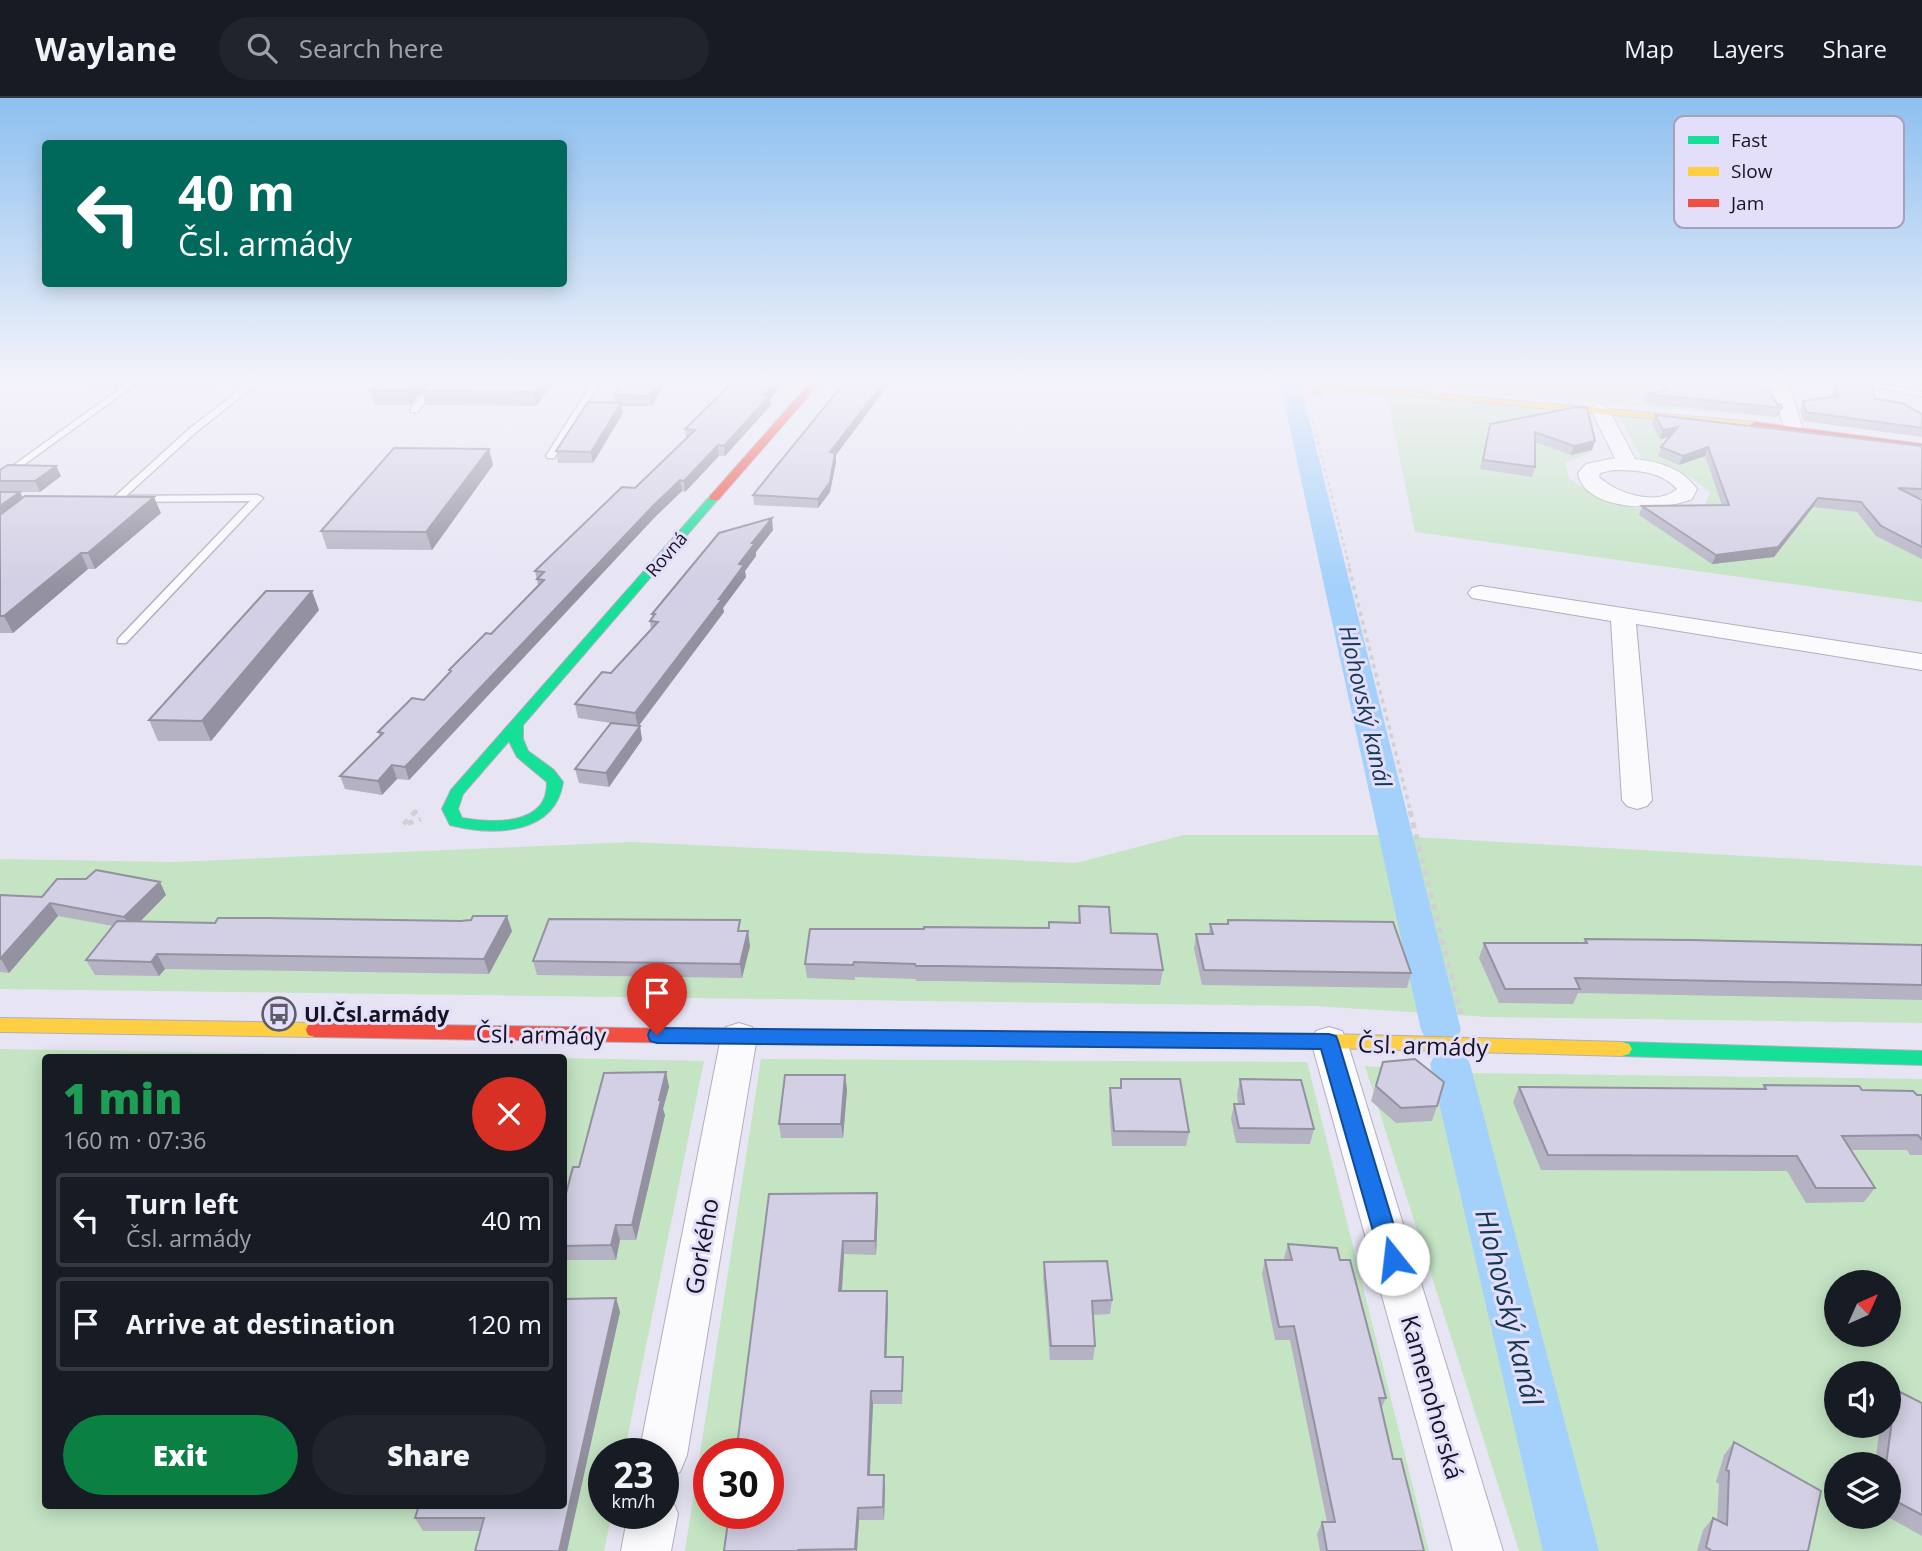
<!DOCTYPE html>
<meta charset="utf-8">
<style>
:root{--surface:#171b24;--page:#20242c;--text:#f1f3f6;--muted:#9ea1a6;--line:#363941;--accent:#0b8043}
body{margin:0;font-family:"Open Sans",sans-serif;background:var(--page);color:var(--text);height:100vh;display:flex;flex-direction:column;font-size:26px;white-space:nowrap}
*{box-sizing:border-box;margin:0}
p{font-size:23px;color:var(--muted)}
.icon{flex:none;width:38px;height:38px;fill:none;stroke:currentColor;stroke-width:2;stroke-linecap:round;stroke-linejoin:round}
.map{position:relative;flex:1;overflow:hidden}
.side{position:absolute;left:42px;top:956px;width:525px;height:455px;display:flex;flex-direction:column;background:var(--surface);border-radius:7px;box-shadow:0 4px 18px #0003}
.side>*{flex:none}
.top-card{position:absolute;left:42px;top:42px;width:525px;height:147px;border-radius:7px;box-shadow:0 4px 18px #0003;background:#00695c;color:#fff;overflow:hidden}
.needle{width:46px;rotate:45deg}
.buttons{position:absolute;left:1824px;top:1172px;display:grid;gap:14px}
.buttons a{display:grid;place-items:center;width:77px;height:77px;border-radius:50%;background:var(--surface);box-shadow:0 4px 18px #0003;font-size:35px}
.speed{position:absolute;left:588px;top:1340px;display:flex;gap:14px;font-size:35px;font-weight:700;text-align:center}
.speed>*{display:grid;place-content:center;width:91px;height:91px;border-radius:50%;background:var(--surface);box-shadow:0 4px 18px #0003;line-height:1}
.speed small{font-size:18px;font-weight:400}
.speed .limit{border:10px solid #d22;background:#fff;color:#111}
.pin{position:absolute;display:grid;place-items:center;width:60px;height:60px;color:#fff;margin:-72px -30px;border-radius:50% 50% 50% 0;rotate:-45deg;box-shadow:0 0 7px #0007}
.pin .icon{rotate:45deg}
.me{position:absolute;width:77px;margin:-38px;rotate:344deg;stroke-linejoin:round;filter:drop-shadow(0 0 5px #0008)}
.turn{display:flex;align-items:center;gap:24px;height:147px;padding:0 21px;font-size:32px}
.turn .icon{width:91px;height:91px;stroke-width:2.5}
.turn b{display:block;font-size:49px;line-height:60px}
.round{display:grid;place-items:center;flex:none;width:74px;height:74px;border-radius:37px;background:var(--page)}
.head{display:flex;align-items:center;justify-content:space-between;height:119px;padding:0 21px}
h1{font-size:42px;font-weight:800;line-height:52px;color:#1e9e55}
.primary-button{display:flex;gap:14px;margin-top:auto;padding:14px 21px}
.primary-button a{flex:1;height:80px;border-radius:42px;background:var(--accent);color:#fff;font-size:28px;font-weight:800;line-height:80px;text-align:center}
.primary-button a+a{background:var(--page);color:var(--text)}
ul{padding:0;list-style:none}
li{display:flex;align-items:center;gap:21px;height:94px;margin:0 14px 10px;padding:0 7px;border:4px solid var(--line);border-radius:7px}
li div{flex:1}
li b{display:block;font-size:26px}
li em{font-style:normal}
header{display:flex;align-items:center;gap:42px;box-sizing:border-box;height:98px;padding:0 35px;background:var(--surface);border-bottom:2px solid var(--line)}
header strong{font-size:33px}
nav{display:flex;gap:38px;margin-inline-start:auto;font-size:24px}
.search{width:490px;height:63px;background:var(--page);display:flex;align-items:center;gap:18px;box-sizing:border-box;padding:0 24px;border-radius:38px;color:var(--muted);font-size:26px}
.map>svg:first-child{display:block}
.green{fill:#c4e4c4;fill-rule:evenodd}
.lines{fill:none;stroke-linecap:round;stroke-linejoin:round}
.canal{fill:#a4d1fb;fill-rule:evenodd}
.lane-casing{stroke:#b1afbc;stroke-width:3}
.street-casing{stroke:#b1afbc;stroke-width:2}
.fast-casing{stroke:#b1afbc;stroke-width:2}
.slow-casing{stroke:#b1afbc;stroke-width:2}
.jam-casing{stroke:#b1afbc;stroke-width:2}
.path-far2{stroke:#d1d1d5;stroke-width:2.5;stroke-dasharray:3.5 3.5;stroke-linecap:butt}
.path-far1{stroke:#d1d1d5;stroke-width:3.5;stroke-dasharray:4.5 4.5;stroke-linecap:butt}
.path{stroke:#d1d1d5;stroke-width:5;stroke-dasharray:6 6;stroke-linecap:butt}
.lane{fill:#fbfbfd;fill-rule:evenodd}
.street{fill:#fbfbfd;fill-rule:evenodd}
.fast{fill:#16e098;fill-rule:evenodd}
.slow{fill:#ffcf43;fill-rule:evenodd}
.jam{fill:#f24e42;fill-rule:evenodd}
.wall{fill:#b5b2c4}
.shaded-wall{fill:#9491a0}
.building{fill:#d3cfe4;stroke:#9491a0;stroke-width:2}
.route{fill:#1a73e8;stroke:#114b97;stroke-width:2}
.labels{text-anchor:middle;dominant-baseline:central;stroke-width:6;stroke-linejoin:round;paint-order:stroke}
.far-street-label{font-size:18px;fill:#15131f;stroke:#e3dffa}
.poi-label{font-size:21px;font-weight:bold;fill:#15131f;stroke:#e3dffa;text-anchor:start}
.water-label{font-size:23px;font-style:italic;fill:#153953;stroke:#e3dffa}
.near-street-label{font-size:24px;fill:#15131f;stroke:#e3dffa}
.near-water-label{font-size:28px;font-style:italic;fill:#153953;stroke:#e3dffa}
.key{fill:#e3dffa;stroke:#a5a2b8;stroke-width:2}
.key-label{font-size:19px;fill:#15131f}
</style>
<header>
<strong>Waylane</strong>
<div class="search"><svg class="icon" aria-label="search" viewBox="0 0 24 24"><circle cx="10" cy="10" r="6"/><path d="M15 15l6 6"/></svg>Search here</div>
<nav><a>Map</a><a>Layers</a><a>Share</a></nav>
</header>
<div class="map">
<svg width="1922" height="1453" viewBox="0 0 1922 1453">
<rect width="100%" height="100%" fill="#e7e5f4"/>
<path class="green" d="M1384,285H1761L1767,290L1769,319L1432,292L1584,314L1592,355L1565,364L1569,380L1593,397L1635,410L1686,417L1704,409L1710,395C1690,376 1670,368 1642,361L1618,317L1922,354V504L1415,434Z
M1184,737H1379L1922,768V925L1490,919L1314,908L0,891V761L174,764L631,744L1076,765Z
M0,951L476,959H46V1407H564V960L704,963L624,1356H604V1416H612L604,1453H0Z
M761,961L1307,964L1429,1453H685ZM709,1356H768V1416H709Z
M1365,968L1464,975L1922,981V1453H1519ZM1836,1185H1888V1237H1836ZM1836,1276H1888V1328H1836ZM1836,1367H1888V1419H1836Z"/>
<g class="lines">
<path class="canal" d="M1280,285H1300L1461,932L1455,943L1441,947L1427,943L1421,932Z
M1450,950L1464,955L1470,966L1599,1453H1543L1430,966L1436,955Z"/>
<defs>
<path id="lane" d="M128,285H137L0,384V377Z
M249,285H258L195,335L126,398L258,397L263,400L126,545H118V541L250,403L117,404L112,401L189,331Z
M433,285H441L417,314H411V310Z
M592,285H600L554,360H548L546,358Z
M1860,285H1876L1922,294V298Z"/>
<path id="street" d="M1768,285H1786L1790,290L1802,329L1799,333L1793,335L1784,329L1773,292Z
M1599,305L1608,310L1635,361C1660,364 1682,370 1697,391L1692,401C1665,413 1584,415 1578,375L1586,366L1615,360L1590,310ZM1613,372C1636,372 1661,373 1677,391C1657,409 1616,395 1599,379L1600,375Z
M1480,488L1922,556V572L1636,526L1652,702L1647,708L1637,711L1627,708L1622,702L1611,523L1472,500L1468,495L1472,490Z
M739,925L752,929L757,939L687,1357L680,1374L663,1381V1356H639L721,939L726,929Z
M1329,929L1342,933L1347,943L1503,1453H1453L1311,943L1316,933Z
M663,1395L671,1398L678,1416L671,1453H621L628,1416H663Z"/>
<path id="fast" d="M710,398L719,400L523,627V641L528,653L554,672L563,684C555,737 493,738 450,727L442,711L451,692ZM509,643L517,659L547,684C547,689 546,696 544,701C532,728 486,724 462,720L458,711L463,696Z
M748,932L1125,935L1132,937L1135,942L1132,947L1125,949L748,946L741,944L739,939L741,934Z
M1622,944L1922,953V967L1622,958L1615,956L1612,951L1615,946Z"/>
<path id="slow" d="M1314,285L1755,324L1760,327L1755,330L1322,290L1323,295L1318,298L1313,295Z
M0,920L315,925L322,927L324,932L322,937L315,939L0,934Z
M1125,935L1329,936L1622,944L1629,946L1632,951L1629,956L1622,958L1329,950L1125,949L1118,947L1115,942L1118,937Z"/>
<path id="jam" d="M810,285H820L718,402H710V398Z
M1755,324L1922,346V352L1752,329L1750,327Z
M315,925L748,932L755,934L757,939L755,944L748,946L315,939L308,937L306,932L308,927Z"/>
</defs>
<use href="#lane" class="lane-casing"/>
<use href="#street" class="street-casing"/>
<use href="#fast" class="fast-casing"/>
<use href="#slow" class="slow-casing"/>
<use href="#jam" class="jam-casing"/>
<path class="path-far2" d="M1311,316L1350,471"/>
<path class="path-far1" d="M1349,470L1411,715
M414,715L417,712"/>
<path class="path" d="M416,713L403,727L421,721
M1410,713L1461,916"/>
<use href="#lane" class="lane"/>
<use href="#street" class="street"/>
<use href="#fast" class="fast"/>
<use href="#slow" class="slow"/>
<use href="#jam" class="jam"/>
</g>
<path class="wall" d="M89,285H124L116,290H91Z
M132,285H219L212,290H134Z
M430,285H553L536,308L426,307L422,293Z
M430,285L410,307H374L370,293Z
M621,285H665L652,308H621L623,315L593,365H558L556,353L614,304L613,297Z
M732,285H785L770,301L771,307L725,358H719L685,394L682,393L655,419L409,682L397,681L382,697L345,691L340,678L380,638L378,634L424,602L450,575L449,572L491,536L538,487L535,473L635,390L686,340L685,331Z
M1583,285H1658L1656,290Z
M1661,285H1762L1778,307L1782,310L1778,319L1642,305L1645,296L1662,292Z
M1832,285H1871L1875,301L1922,316V339L1803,323L1800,312L1803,303L1833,299L1831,288Z
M1655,317L1922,348V400H1919L1922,402V461L1876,438L1857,414L1813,409L1774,459L1712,466L1639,417L1642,408L1722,407L1705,358L1679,367L1658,358L1661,349L1670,339L1660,341L1652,326Z
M1490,326L1595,343L1592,352L1571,357L1535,344V369L1532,379L1480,371Z
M489,351L493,367L432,452L327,451L321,433Z
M836,357V364L830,394L818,410L754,407L753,397Z
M56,368L61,378L40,394H20L23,400L161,415L95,471H88L13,535H0V372Z
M773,432L756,454V458L745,473L746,479L723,510L724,514L638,628H640L642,642L609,689L579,685L575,671L611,625L578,620L575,606L611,575L651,531L650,523L652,519V516Z
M319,512L211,643H158L149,622Z
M0,797L42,799L166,797L140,823L512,833L489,876L165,871L159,878L95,877L86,862L113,828L58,818L9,875L0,874Z
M1079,808L1111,835L1163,872L1160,887L943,883H916V881L855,879V882L807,880L805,866L924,831L1049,830V824L1078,825Z
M1228,822L1411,875L1407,890L1202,887L1194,851L1196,836H1209L1210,826H1227Z
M742,833L750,848L742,880L537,877L533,863Z
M1585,841L1922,847V902L1578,895L1573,906L1499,905L1479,860L1484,845H1584Z
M666,974L669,989L663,1011L665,1017L636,1142H620L616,1162H564V1103L579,1069Z
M845,977L847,992L843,1040H781L779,1026Z
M1378,979L1437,1008L1432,1023L1396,1025L1371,1003Z
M1121,981L1189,1034L1186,1048H1112L1109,1005L1110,990H1120Z
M1240,981L1314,1031L1310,1046L1236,1045L1231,1021L1234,1006H1238L1237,996Z
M1764,987L1862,992L1922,997V1057H1910L1907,1052H1851L1875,1090L1864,1104L1806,1105L1787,1073L1541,1072L1513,1004L1519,989L1762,991Z
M877,1095L878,1109L876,1157L844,1156L842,1193L888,1207L886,1259L903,1272L902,1306H873L870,1377H884L885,1390L884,1422H859L857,1453H724L769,1096Z
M1288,1146L1340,1162L1386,1300L1381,1311L1393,1361L1424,1453H1320L1317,1436L1322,1424H1327L1290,1242H1275L1262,1176L1265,1162H1285L1284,1160Z
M1044,1164L1112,1202L1110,1216L1093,1217L1095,1248L1093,1262H1050L1043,1179Z
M616,1200L620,1214L567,1453H475L481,1433H423L415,1420L564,1407Z
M1896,1292L1922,1305V1438L1888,1419V1367H1875L1880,1328H1888V1301Z
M1734,1344L1808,1453H1697L1703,1432L1713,1420L1717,1422L1719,1386L1716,1384L1724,1357Z"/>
<path class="shaded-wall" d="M114,285H124L116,290Z
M210,285H219L212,290Z
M414,285H430L410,307L406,293Z
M541,285H553L536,308L534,294Z
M658,285H665L652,308L650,298Z
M775,285H785L770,301L771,307L725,358L724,348L764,297Z
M883,285H890L836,357V364L830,394L818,410V401L830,354Z
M621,305L623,315L593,365L591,354Z
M1678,329L1675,338L1660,341L1663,332Z
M1595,343L1592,352L1571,357L1574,348Z
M718,347L719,358L685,394L684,383Z
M1708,349L1705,358L1679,367L1683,358Z
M489,351L493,367L432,452L426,434Z
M56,368L61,378L40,394L35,383Z
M680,382L682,393L655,419L409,682L405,669L653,408Z
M20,394L25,405L0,423V408Z
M154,399L161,415L95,471L88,455Z
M1818,400L1813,409L1774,459L1712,466L1716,457Z
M772,420L773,432L756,454V458L745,473L746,479L723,510L724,514L638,629L635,615L719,501L752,445Z
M81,455L88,471L13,535L4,518Z
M312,493L319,512L211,643L202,623Z
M640,628L642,642L609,689L606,675Z
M392,667L397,681L382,697L378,683Z
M160,784L166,797L132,832L124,819Z
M50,805L58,818L9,875L1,861Z
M507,818L512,833L489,876L484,861Z
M748,833L750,848L742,880L740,866Z
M157,856L165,871L159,878L151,864Z
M666,974L669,989L663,1011L665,1017L636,1142L632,1127L659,1002Z
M845,977L847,992L843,1040L841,1026Z
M877,1095L878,1109L876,1157L875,1143Z
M616,1127L620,1142L616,1162L611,1147Z
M843,1143L844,1156L841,1207L839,1193Z
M887,1193L888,1207L886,1272L885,1259Z
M616,1200L620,1214L567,1453H559Z
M871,1293L873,1306L869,1390L868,1377Z
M884,1377L885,1390L884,1422L883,1409Z
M858,1410L859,1422L857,1453H856Z"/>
<path class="building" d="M378,285H414L406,293H370Z
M430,285H541L534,294L422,293Z
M621,285H658L650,298L613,297Z
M732,285H775L764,297H770L724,348L718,347L684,383L680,382L653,408L405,669L392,667L378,683L340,678L383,635L378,634L412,600L424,602L451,573L449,572L486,535L491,536L544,482L537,481L544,474L535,473L622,389L635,390L695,332L685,331Z
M844,285H883L830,354L835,355L830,384L818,401L753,397Z
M1665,285H1762L1778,307L1781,306L1782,310L1645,296L1666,292Z
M1836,285H1871L1875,301L1902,305L1922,316V330L1806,314L1803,303L1838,298Z
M588,304L621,305L591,354L556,353Z
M1577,309L1587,310L1595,343L1574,348L1535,334V369L1483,362L1490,326Z
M1655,317L1922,348V391L1898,390L1922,402V449L1881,428L1861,404L1818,400L1778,449L1716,457L1642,408L1729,407L1708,349L1683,358L1661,349L1678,329L1663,332Z
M394,350L489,351L426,434L321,433Z
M8,367L56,368L35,383H0V372Z
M0,394H20L0,408Z
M25,398L154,399L88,455H81L4,518H0V417Z
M772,420L752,445H755L739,466L744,467L719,501H722L635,615L575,606L602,574L611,575L658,524L650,523L655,516H652L719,435Z
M266,493H312L202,623L149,622Z
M611,625L640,628L606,675L575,671Z
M96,772L160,784L124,819L50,805L0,861V797L42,799L57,781H86Z
M1079,808L1109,809L1111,835L1157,836L1163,872L943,868H916L915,866L854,864L853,867L805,866L810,831H924V829L1049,830V824L1080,825Z
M473,818H507L484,861L157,856L151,864L86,862L117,823L215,825L218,820H267L460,823L471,822Z
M549,821L740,822L738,833H748L740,866L533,863Z
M1228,822L1393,824L1411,875L1204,872L1196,836H1213L1210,826H1228Z
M1585,841L1690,842L1922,847V887L1575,880L1580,891H1505L1484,845H1587Z
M1415,961L1444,984L1437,1008L1401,1010L1376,988L1383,964Z
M666,974L659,1002H661L632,1127H616L611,1147L564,1148V1103L573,1069H579L604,975Z
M785,977H845L841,1026H779Z
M1121,981H1180L1189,1034L1114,1033L1110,990H1121Z
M1240,981L1301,982L1314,1031L1239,1030L1234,1006H1244Z
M1764,987L1859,988L1862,992L1913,993L1917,997H1922V1042L1918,1037L1842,1038L1875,1090H1816L1797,1058L1548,1057L1519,989L1766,991Z
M877,1095L875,1143H843L839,1193H887L885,1259H903L902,1293H871L868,1377H884L883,1409L858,1410L855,1451L798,1452V1453H724L729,1416H768V1356H736L769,1096Z
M1288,1146L1337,1150L1340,1162H1350L1386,1300H1379L1393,1361H1401L1424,1453H1327L1322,1424H1335L1294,1228L1279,1229L1265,1162H1292Z
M1107,1163L1112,1202L1092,1203L1095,1248H1051L1044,1164Z
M616,1200L559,1453H475L484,1420H415L419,1407H564V1201Z
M1896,1292L1922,1305V1417L1888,1399V1367H1886Z
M1734,1344L1821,1393L1808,1453H1712L1706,1449L1713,1420L1727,1427L1729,1373L1726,1372Z"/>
<linearGradient id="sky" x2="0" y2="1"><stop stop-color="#8dc0f0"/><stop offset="0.58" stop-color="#f4f3fa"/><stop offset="1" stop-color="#f4f3fa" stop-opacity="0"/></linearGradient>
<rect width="1922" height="488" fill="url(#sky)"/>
<path class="route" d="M657,930L1329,936L1336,938L1338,943L1404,1161L1401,1168L1393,1171L1385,1168L1381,1161L1321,951L657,945L650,943L648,937L650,932Z"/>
<defs>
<symbol id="bus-ring" viewBox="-11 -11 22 22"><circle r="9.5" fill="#e3dffa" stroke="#5e5c6a" stroke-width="1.5"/><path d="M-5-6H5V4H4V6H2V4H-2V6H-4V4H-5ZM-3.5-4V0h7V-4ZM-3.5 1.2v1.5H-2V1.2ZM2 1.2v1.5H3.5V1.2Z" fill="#5e5c6a"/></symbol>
</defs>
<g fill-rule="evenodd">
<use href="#bus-ring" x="260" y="897" width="38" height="38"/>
</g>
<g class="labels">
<g class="far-street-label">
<text transform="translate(666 456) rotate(-49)">Rovná</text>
</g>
<g class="poi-label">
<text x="304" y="916">Ul.Čsl.armády</text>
</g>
<g class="water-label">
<text transform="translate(1366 608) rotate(77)">Hlohovský kanál</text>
</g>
<g class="near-street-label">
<text transform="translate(541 936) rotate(1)">Čsl. armády</text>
<text transform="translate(1423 947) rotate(2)">Čsl. armády</text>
<text transform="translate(701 1148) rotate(-80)">Gorkého</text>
<text transform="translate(1433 1299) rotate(74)">Kamenohorská</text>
</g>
<g class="near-water-label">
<text transform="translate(1510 1209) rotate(76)">Hlohovský kanál</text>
</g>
</g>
<rect x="1674" y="18" width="230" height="112" rx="10" class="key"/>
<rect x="1688" y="38" width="31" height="8" fill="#16e098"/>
<rect x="1688" y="69" width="31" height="9" fill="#ffcf43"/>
<rect x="1688" y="101" width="31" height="8" fill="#f24e42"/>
<g class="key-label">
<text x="1731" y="49">Fast</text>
<text x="1731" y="80">Slow</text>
<text x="1731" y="112">Jam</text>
</g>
</svg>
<div class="buttons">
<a><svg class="needle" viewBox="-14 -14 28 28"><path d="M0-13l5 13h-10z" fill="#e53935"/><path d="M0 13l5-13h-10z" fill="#9ea1a6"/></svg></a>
<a><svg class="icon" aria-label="sound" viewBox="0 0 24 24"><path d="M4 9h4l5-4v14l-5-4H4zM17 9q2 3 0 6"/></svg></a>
<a><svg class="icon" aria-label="layers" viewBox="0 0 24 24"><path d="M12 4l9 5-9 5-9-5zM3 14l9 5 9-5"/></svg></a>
</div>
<div class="speed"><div>23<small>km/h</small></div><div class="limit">30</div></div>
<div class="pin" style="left:657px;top:937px;background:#d93025"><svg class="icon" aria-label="arrive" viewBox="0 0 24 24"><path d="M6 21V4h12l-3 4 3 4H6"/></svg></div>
<svg class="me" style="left:1393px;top:1161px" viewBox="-20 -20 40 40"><circle r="19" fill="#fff"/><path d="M0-13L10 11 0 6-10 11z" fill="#1a73e8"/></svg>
<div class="top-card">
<div class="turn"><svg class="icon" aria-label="left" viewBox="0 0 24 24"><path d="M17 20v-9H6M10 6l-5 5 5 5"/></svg><div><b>40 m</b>Čsl. armády</div></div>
</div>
<section class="side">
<div class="head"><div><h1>1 min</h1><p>160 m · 07:36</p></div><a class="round" style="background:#d93025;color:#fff"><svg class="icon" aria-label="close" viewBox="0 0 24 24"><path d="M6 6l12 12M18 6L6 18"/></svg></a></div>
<ul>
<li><svg class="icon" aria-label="left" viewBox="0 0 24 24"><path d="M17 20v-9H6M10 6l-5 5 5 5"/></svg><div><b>Turn left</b><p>Čsl. armády</p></div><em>40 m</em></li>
<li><svg class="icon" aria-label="arrive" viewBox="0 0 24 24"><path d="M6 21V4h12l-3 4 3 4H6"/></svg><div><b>Arrive at destination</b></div><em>120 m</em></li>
</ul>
<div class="primary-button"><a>Exit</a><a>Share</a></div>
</section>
</div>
